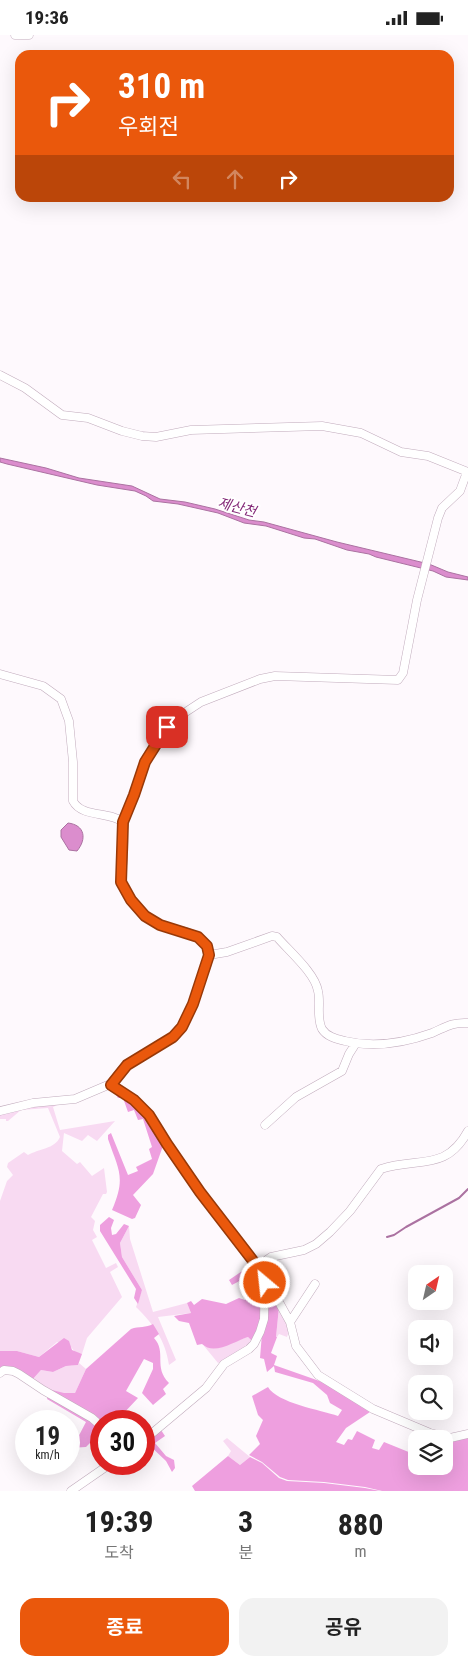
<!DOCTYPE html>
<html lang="ko">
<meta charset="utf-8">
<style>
:root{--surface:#fff;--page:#f2f2f2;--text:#222;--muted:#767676;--accent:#ea580c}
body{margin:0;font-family:"Roboto Condensed","Noto Sans KR",sans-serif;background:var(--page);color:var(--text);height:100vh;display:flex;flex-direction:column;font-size:19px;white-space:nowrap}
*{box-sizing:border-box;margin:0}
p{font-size:16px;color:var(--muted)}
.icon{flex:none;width:28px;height:28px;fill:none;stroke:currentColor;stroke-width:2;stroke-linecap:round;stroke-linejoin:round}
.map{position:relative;height:1456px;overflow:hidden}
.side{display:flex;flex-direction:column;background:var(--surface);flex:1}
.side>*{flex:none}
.top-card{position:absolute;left:15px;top:15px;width:439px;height:152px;border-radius:15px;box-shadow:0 5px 20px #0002;background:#ea580c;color:#fff;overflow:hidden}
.needle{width:32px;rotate:34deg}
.controls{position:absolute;left:408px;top:1230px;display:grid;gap:10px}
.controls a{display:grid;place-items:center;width:45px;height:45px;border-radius:10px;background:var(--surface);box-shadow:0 5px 20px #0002;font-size:25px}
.speed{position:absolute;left:15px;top:1375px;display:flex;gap:10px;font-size:25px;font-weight:700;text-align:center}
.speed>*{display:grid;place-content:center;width:65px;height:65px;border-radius:50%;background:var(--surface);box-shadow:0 5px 20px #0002;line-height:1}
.speed small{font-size:12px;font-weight:400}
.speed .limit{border:8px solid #d22;background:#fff;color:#111}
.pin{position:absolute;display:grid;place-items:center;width:42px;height:42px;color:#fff;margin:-21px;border-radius:10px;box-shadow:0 2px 8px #0006}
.me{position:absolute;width:55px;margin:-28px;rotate:332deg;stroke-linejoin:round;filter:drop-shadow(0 0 4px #0008)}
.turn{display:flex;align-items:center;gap:18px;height:105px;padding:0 20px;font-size:22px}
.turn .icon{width:65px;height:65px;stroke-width:2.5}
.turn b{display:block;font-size:35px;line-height:42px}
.lanes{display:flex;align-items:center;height:48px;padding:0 20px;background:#0003;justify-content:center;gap:25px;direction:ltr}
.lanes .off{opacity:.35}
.eta{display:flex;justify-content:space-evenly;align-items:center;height:85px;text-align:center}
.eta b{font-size:30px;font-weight:700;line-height:35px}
.cta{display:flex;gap:10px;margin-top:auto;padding:10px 20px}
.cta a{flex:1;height:58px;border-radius:15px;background:var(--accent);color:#fff;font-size:20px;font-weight:700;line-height:58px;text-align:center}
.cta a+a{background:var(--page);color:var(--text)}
.status{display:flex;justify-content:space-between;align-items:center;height:35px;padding:0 25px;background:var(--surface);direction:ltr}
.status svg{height:14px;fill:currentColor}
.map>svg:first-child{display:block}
.green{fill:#f8daf2}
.forest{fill:#ee9fdf}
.water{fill:#db8dcd;stroke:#ab72a1}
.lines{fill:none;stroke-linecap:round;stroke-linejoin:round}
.stream{stroke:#ab72a1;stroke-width:2}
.minor-casing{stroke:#c1abbc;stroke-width:9}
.minor{stroke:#fff;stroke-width:8}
.route-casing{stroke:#983908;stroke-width:12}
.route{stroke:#ea580c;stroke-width:9}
.labels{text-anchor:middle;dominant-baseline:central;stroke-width:4;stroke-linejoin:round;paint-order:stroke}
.water-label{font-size:14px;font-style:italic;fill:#842978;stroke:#fff}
</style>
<div class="status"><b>19:36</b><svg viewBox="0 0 49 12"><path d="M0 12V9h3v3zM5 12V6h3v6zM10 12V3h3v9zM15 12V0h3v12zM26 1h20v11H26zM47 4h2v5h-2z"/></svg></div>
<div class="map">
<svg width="468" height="1456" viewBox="0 0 468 1456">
<rect width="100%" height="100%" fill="#fef9fd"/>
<path class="green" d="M61,1068L53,1072L60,1095L115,1086L97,1106L88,1100L82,1106L64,1098L62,1116L77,1129L80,1127L92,1141L104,1133L107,1157L106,1159H103L91,1182L95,1186L93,1195L97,1202L92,1205L106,1233L116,1228L118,1232L110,1237L122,1262L87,1303L82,1319L75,1317L71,1312L57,1307L39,1322L17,1316H0V1166L7,1146L13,1140L7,1132L8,1128L24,1117L28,1120C38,1114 55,1114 60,1102L48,1073L21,1075L8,1086H6V1084H0V1078L18,1072Z
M129,1191L130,1204L153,1277L187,1268L191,1278L158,1282L176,1325L169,1330C165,1304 154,1290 136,1272L142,1255L122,1222L120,1208Z
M279,1272L289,1295L287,1302L279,1299L277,1302H276Z
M248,1302L252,1306L244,1314L218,1328L204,1311C221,1314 232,1307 248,1302Z
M79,1328L86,1334L75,1358C61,1363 43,1352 32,1345L41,1335L53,1337L66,1331L78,1330Z
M227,1403L250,1422L240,1430L228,1421L231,1416L223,1406Z"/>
<path class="forest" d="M115,1054L143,1075L164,1108L153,1139L133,1160L141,1170L135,1183L132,1184L112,1175C126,1142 119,1136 108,1104V1100L111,1098L128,1140L138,1136L136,1132L152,1124L149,1114L152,1112L143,1084L138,1085L134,1075L128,1077L123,1063H118L115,1058Z
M109,1182L114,1185L111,1193L112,1200L116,1199L124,1189L129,1191L120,1208L122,1222L142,1255L138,1269L134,1263L136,1254L100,1196V1190Z
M254,1228L263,1241L264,1278L252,1306L248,1302C235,1306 214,1321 202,1309L197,1310L189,1288L179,1286L174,1281L191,1278L187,1268L191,1266L194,1270L202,1264L226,1269L239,1263L245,1265L254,1258L245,1243L232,1250L229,1245Z
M266,1249L279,1272L276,1302H277L271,1318L277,1321L274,1330L328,1349L370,1377L346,1393L336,1407L344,1410L348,1404L352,1405L357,1396L375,1405L372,1413L379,1415L384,1407L416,1420V1431H444V1404L468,1401V1456H382L365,1452L324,1447L288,1445L280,1442L262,1427L249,1420L260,1409L256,1401L263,1385L258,1380L252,1361L268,1352C277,1368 321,1375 338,1381L342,1375L330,1368L327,1360L313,1348L275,1337L274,1331L267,1337L264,1324L260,1323Z
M153,1289L159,1299L154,1303C167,1317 153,1332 169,1348L163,1354L166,1359L153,1370L142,1358L153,1334V1328L144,1324L126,1356L138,1363L122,1380L124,1385L122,1386H101L44,1353L64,1358H75L86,1334L131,1294C139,1291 146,1293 153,1289Z
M64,1303L69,1306L72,1315L82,1319L78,1330L66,1331L53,1337L41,1335L32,1345L0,1335V1316H17L39,1322Z
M48,1361L101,1393V1405L90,1408L86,1412L69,1413V1408L74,1410L86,1387L47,1364Z
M161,1395L165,1401L155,1408L166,1421L174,1425L175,1433L172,1437L166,1426L147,1408L148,1405Z
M228,1421L240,1430L250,1422L262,1428L279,1443L287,1446L324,1448L365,1453L380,1456H195L192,1451Z"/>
<path class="water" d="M0,423L46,433L79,443L132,451L160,464L185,467L215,474L249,485L264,487L337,507L429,529L448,537L468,542V545L446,542L433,536L376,522L369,519L347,515L315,504L304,503L266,491L244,488L218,478L178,469L153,466L146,461L135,456L97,450L7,429L0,427Z
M68,788C85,790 87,804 77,816L69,815L61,802V795Z"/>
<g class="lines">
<path class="stream" d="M387,1202L394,1200L406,1192L459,1163L468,1154"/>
<defs>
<path id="minor" d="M15,0H29
M0,340L25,353L62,380L88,383L122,396L142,401L156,402L191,395L322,391L361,398L401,417L428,421L468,437
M0,639L43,651L61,664L69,686L73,727V766C82,783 110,776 123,787C124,800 124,813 123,825C123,833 119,841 122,848C127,864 141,881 156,888C170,895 204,896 208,914C211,925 204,937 200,947C195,962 191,979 181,992C168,1010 145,1016 128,1029C121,1034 116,1042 111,1049
M123,787L135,760L145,727L169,688L201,667L260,644L275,641L398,645L403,638L417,565L438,483L442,473L460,456L467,437
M209,920L227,917L272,901L277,902C289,916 315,938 318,956C321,968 316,982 322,994C327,1002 337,1004 345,1006C374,1013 404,1008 432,998C446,992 452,987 468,988
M0,1076L33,1068L75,1064L108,1050L115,1052L134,1065L149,1080L167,1109L210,1171L264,1240L290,1287L296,1311L318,1340L373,1374L430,1398L450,1403L468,1399
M265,1090L296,1062L342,1036L349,1019L356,1008
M258,1231L271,1222L304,1215L316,1209L330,1197L350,1176L381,1134C418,1122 446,1137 468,1096
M290,1287L315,1249
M0,1338L4,1335L13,1336L19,1339L43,1355L92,1383L101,1391
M144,1405L206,1353L224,1329L249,1314L254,1309L260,1297L264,1284L265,1242
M71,1456L110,1429"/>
</defs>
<use href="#minor" class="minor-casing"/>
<use href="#minor" class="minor"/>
</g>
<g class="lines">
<defs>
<path id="route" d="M167,692L145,727L134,760L123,787L121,847L131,865L145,881L160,890L198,902L207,911L209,920L193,969L182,992L173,1002L127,1030L111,1050L134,1065L149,1080L167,1109L200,1157L264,1240L265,1248"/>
</defs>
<use href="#route" class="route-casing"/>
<use href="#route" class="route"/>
</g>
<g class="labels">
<g class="water-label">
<text transform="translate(237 472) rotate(15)">제산천</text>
</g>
</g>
</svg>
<div class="controls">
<a><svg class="needle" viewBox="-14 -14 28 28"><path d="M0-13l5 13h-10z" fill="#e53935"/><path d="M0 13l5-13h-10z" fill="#767676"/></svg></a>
<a><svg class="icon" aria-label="sound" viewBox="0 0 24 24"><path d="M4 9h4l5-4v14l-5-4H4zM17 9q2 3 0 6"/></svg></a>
<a><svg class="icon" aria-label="search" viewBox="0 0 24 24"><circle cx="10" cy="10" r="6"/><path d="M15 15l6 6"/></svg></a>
<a><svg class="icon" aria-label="layers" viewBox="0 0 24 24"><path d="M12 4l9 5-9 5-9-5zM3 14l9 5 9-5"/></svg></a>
</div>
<div class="speed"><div>19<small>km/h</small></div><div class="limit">30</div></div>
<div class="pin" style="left:167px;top:692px;background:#d93025"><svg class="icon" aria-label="arrive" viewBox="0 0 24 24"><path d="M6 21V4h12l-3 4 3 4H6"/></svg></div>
<svg class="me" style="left:265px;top:1248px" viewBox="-20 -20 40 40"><circle r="17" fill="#ea580c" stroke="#fff" stroke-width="3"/><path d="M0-11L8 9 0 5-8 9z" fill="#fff"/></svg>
<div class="top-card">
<div class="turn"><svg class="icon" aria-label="right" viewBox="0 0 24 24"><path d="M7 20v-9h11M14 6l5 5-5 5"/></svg><div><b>310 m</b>우회전</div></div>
<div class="lanes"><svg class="icon off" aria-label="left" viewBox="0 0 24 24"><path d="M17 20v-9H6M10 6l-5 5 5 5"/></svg><svg class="icon off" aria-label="ahead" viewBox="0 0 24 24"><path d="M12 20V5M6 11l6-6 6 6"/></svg><svg class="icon" aria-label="right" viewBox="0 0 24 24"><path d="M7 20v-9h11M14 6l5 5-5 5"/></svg></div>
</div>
</div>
<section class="side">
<div class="eta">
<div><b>19:39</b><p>도착</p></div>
<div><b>3</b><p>분</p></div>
<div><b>880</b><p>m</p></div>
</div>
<div class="cta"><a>종료</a><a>공유</a></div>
</section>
